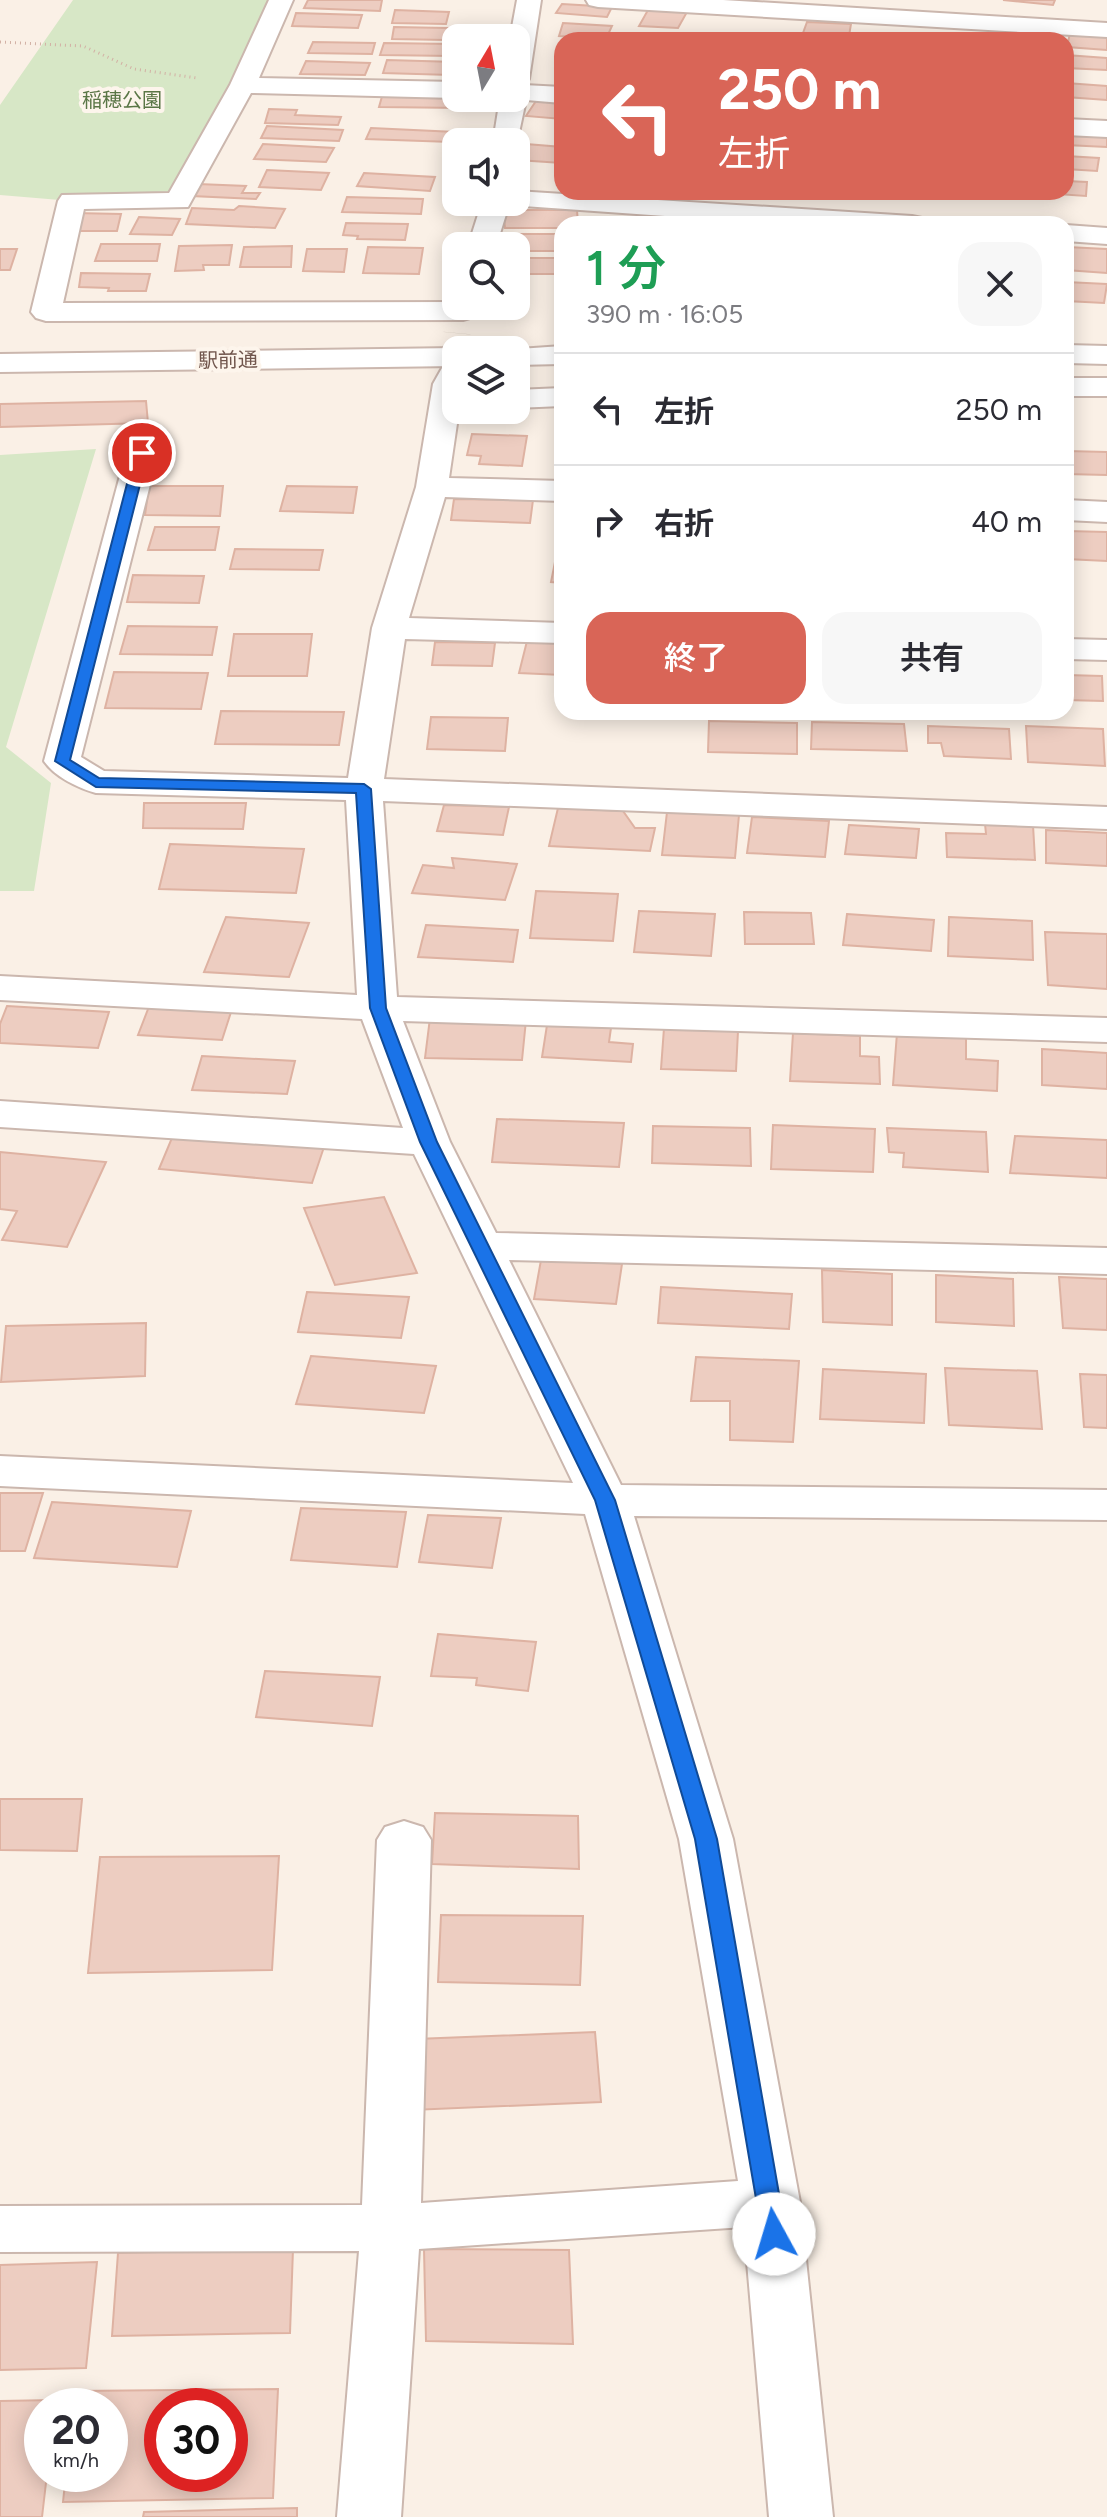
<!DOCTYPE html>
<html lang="ja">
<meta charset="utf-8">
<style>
:root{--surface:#fff;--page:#f7f7f7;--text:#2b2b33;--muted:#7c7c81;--line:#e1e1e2;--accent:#d96557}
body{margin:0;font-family:Figtree,"Noto Sans JP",sans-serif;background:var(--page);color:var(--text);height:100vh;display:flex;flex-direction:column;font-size:30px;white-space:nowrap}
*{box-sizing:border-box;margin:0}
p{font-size:26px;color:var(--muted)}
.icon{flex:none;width:44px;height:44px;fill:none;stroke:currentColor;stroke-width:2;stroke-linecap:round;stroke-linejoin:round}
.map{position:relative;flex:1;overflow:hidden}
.side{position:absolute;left:554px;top:216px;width:520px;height:504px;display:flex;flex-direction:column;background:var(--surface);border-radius:24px;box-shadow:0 4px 20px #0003}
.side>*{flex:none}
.top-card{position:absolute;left:554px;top:32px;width:520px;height:168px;border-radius:24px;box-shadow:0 4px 20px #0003;background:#d96557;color:#fff;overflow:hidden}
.needle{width:52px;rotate:10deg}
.buttons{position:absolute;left:442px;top:24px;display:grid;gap:16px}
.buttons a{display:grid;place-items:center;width:88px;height:88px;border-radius:16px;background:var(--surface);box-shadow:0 4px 20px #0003;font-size:40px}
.speed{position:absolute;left:24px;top:2388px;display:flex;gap:16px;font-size:40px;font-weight:700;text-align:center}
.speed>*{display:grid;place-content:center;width:104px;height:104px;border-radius:50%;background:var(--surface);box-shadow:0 4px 20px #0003;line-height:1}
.speed small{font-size:20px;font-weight:400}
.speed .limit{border:12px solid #d22;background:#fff;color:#111}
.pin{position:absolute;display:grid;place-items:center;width:68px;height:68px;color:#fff;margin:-34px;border:4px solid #fff;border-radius:50%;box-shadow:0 2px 8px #0007}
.me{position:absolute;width:88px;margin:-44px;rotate:354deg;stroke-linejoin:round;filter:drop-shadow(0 0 6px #0008)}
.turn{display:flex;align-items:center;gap:28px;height:168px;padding:0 32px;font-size:36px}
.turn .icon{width:104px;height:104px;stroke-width:2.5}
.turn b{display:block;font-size:56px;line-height:68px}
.round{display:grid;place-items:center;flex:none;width:84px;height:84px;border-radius:24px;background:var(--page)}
.summary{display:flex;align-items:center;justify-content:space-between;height:136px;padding:0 32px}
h1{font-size:48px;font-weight:600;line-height:60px;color:#1e9e55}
.cta{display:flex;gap:16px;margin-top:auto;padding:16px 32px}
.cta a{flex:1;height:92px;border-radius:24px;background:var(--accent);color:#fff;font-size:32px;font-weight:600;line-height:92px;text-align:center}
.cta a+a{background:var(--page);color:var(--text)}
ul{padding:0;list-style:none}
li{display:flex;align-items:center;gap:24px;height:112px;padding:0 32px;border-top:2px solid var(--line)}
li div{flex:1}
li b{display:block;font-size:30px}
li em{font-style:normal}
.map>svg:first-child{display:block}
.green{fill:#d7e7c6}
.building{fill:#edcdc1;stroke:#deb2a2;stroke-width:2;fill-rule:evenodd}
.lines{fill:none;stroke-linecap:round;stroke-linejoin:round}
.minor-tunnel{stroke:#d8cac0;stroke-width:27;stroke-dasharray:27 14;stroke-linecap:butt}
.minor-casing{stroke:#cbb7ae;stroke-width:4}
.tertiary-casing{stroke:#cbb7ae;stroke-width:4}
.path{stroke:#d2b0a4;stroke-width:3;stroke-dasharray:1 4;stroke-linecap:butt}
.minor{fill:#fff;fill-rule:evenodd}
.tertiary{fill:#fff;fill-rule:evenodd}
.route{fill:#1a73e8;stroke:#114b97;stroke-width:2}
.labels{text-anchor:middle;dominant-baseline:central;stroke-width:8;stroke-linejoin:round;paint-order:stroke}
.far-park-label{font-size:20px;fill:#5a7646;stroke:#fdf5ec}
.far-street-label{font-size:20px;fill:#71564d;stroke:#fdf5ec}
</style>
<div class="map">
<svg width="1107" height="2517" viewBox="0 0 1107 2517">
<rect width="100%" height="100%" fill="#faf0e6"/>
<path class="green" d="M73,0H281L178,201H72L0,195V105Z
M96,449L6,747L51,783L34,891H0V455Z"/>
<path class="building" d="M308,0H382L380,11L304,8Z
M1003,0H1055L1053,5Z
M562,4L612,7L607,17L556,13Z
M395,10L449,12L446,24L392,23Z
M648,10L687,12L678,28L639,26Z
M296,13L362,15L358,28L292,26Z
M807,22L851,24L849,36L803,33Z
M563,23L612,26L606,39L559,36Z
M394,27L448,28L446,40L392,39Z
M1070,33L1107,35V50L1067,47Z
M313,42L375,43L372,54L308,53Z
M384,43L453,44L452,56L380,55Z
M1066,55L1107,58V70L1066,68Z
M387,60L456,62L451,75L383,73Z
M306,61L370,63L365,75L300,74Z
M1066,83L1107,86V100L1066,97Z
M383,93L456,94V98H466L463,108L379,107Z
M536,101L562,103V119L526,116Z
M269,109L297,110L295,115L341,117L338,125L265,123Z
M267,126L343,130L339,141L261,138Z
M371,128L455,132L451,142L366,139Z
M1066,131L1107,133V147L1066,145Z
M263,144L334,148L326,162L254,159Z
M526,144L562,147L561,163L518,160Z
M1066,156L1099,158L1097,171L1066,169Z
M267,170L329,173L321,190L259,187Z
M364,173L435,177L430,191L357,186Z
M1066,181L1087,182L1086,196L1027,192H1066Z
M198,184L246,186L242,193H260L256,199L192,196Z
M347,197L423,199L421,214L342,212Z
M239,206L285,209L275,228L186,224L192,208L234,210Z
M503,210H577L578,224H562V228H505Z
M74,213L121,214L117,231H68Z
M139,217L180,219L172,235L130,234Z
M678,221L679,224L622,222Z
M346,223L408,224L405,240L357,239L358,236L343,235Z
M515,234H562V251H516Z
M101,244H160L157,261H95Z
M232,245L229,265H203L204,270L175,271L179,246Z
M292,246L291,267H240L244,247Z
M368,247L423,248L419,274L363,273Z
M1067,247L1107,249V273L1066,270Z
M0,249H17L10,270H0Z
M307,249H347L344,272L303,271Z
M519,258H562V274H520Z
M81,273L150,274L146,291H108L109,288L79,287Z
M1066,282L1107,284L1104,303L1066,301Z
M146,401L148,423L0,427V404Z
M472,434L527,436L522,466L479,464L481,456L467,455Z
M1066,451L1107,452V475L1066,474Z
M149,486H223L220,516L145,515Z
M287,486L357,487L353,513L280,511Z
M454,499L533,500L530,523L451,520Z
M155,527H219L215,550H148Z
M1066,531L1107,532V561L1066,559Z
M235,549L323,550L319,570L230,569Z
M556,557H562V583L551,582Z
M133,575L204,576L199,603L127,602Z
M128,626L217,627L212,655L120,654Z
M234,634H312L307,676H228Z
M527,641L562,643V675L519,673Z
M435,642L495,643L492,666L432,665Z
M114,672L208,673L201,709L105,708Z
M1066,675L1102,676L1103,701L1066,700Z
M221,711L344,712L339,745L215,744Z
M431,717L508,718L505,751L427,749Z
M709,721L797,723V754L708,752Z
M812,722L904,724L907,751L811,749Z
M928,726L1009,729L1011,759L944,756L941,743H928Z
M1026,726L1103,729L1105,766L1028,762Z
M144,803H246L243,829L143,828Z
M444,805L509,807L503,835L437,831Z
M558,808L623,811L635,828H655L650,851L549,846Z
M667,812L739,815L735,858L662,855Z
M752,817L829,821L825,857L747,853Z
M985,824L1033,825L1035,860L947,857L946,833L986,834Z
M849,825L919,829L916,858L845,854Z
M1046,830L1107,833V866L1046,863Z
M170,844L304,849L296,893L159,889Z
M452,858L517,864L505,900L412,893L423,865L454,868Z
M536,891L618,894L613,941L530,938Z
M639,911L715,914L711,956L634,952Z
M744,912L811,913L814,944H745Z
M847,914L934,920L931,951L843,945Z
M226,917L309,923L289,977L204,972Z
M949,917L1032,921L1033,960L948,956Z
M426,925L518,930L513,962L418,957Z
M1045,932L1107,934V989L1048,985Z
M150,1004L232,1009L222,1040L138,1035Z
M7,1006L109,1012L98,1048L0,1043V1024Z
M430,1018L526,1020L522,1060L425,1058Z
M547,1025L611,1028L609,1042L633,1044L631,1062L542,1057Z
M664,1028L738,1031L736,1071L661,1069Z
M793,1033L860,1036V1056L879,1057L880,1084L790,1081Z
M897,1033L966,1038V1059L998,1061L997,1091L893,1085Z
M1042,1049L1107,1053V1089L1042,1085Z
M202,1056L295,1061L287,1094L192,1090Z
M497,1119L624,1123L619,1167L492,1162Z
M773,1125L875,1129L873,1172L771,1169Z
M653,1126L750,1128L751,1166L652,1163Z
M887,1128L986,1132L988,1172L903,1167L904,1153L889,1152Z
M174,1133L324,1147L312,1183L159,1169Z
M1015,1136L1107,1140V1178L1010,1173Z
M0,1152L106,1162L67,1247L2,1240L17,1211L0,1209Z
M384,1197L417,1273L335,1285L304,1208Z
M541,1260L622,1264L616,1304L534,1299Z
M822,1270L892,1274V1325L823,1322Z
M936,1275L1013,1279L1014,1326L936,1322Z
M1059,1277L1107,1279V1330L1063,1328Z
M661,1287L792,1294L789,1329L658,1323Z
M307,1292L409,1297L401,1338L298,1332Z
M146,1323L145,1376L1,1382L6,1326Z
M311,1356L436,1366L424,1413L296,1404Z
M696,1357L799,1361L793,1442L730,1440V1401H691Z
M945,1368L1037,1371L1042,1429L949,1425Z
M823,1369L926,1374L924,1423L820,1419Z
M1080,1374L1107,1375V1428L1084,1427Z
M0,1493H43L25,1551H0Z
M52,1502L191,1511L177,1567L34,1558Z
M301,1508L406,1512L397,1567L291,1560Z
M428,1515L501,1518L492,1568L419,1562Z
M438,1634L536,1642L528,1691L476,1685L477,1678L431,1676Z
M265,1671L380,1677L372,1726L256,1717Z
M0,1799H82L77,1851L0,1850Z
M435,1813L578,1816L579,1869L432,1864Z
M279,1856L272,1970L88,1973L100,1857Z
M441,1915L583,1916L580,1985L438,1982Z
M595,2032L601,2102L412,2110L416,2039Z
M293,2249L290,2333L112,2336L118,2253Z
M424,2249L569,2250L573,2344L426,2341Z
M97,2262L86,2368L0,2370V2265Z
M278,2389L273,2498L63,2502L66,2474H110V2406H74L75,2391ZM162,2406H230V2474H162Z
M54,2400V2406H42V2474H47L42,2517H0V2401Z
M297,2508V2517H143L144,2512Z"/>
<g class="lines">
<path class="minor-tunnel" d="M453,374L457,333"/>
<defs>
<path id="minor" d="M269,0H293L259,78L456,82V98L251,93L188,207L84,209L63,303L456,302V306H474L478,311L473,317L463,320L46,321L36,318L31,312L58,201L62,195L169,193L230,85Z
M517,0H541L529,79L524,85L562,87V103L526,100L516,147V142H493L500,98H516V38H510Z
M586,0H723L1107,23V37L598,7L589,5Z
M1066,119L1107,121V137L1066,135Z
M516,191L912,216L922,218L926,224H780L509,205L496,246H468L482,202H516Z
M1066,225L1107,228V244L1066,241Z
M453,365L456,366V410H459L449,478L562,481V501L445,497L409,618L562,623V643L405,639L384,779L1107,807V829L383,801L397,997L1107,1018V1042L403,1021L450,1142L496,1233L1107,1248V1274L509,1260L621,1485L1107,1490V1520L634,1516L733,1839L800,2202L833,2517H769L744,2227L419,2249L401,2517H337L359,2251L0,2252V2206L362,2205L377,1840L385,1827L404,1821L423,1827L431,1840L421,2203L738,2181L679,1839L585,1514L0,1486V1456L573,1483L414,1154L0,1127V1101L403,1128L362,1019L0,1000V976L357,995L346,800L96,793C78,788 55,777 44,761L126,453L131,446L142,444L153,446L158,453L81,757L104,771L348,778L372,628L416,487L433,384L442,368Z
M1066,378H1107V396H1066Z
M562,388V406L516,408V390Z
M1066,500L1107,502V522L1066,520Z
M1066,639L1107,640V660L1066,659Z"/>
<path id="tertiary" d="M1066,345L1107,346V364L1066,363Z
M562,346V364L516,365V350H505Z
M456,348L464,350H456V366L0,372V354Z"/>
</defs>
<use href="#minor" class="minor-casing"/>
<use href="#tertiary" class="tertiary-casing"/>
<path class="path" d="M0,42L83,46L134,69L197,78"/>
<use href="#minor" class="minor"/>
<use href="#tertiary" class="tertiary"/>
</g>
<path class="route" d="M142,449L148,453L70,760L99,778L364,784L371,789L386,1008L437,1142L615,1500L717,1839L786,2234L783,2241L774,2243L765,2241L762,2234L695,1839L595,1500L420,1142L370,1008L356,793L96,787L55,761L135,453Z"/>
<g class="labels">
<g class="far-park-label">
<text x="122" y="100">稲穂公園</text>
</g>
<g class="far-street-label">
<text transform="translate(228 360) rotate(-1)">駅前通</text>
</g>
</g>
</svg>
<div class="buttons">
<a><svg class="needle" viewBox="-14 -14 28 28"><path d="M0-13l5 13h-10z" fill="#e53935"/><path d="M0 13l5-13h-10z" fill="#7c7c81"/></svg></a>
<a><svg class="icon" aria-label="sound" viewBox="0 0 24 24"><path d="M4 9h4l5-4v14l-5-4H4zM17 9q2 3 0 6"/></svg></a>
<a><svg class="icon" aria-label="search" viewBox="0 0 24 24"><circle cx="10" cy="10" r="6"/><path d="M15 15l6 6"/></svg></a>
<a><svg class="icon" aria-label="layers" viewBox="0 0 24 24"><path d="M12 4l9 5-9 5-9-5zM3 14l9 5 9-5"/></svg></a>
</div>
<div class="speed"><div>20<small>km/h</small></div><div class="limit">30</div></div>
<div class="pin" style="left:142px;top:453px;background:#d93025"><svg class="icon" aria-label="arrive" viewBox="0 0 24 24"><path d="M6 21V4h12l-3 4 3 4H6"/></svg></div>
<svg class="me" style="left:774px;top:2234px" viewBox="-20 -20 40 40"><circle r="19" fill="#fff"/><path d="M0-13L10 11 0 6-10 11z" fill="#1a73e8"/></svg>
<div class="top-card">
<div class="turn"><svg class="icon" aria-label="left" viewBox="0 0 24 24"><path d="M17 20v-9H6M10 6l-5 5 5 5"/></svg><div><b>250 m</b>左折</div></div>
</div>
<section class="side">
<div class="summary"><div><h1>1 分</h1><p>390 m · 16:05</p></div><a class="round"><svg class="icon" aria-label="close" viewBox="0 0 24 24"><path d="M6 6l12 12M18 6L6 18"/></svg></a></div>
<ul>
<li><svg class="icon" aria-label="left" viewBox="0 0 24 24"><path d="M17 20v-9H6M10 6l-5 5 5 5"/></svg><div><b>左折</b></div><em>250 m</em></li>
<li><svg class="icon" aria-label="right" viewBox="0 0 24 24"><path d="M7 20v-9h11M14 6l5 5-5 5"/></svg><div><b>右折</b></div><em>40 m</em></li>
</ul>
<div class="cta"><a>終了</a><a>共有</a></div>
</section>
</div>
